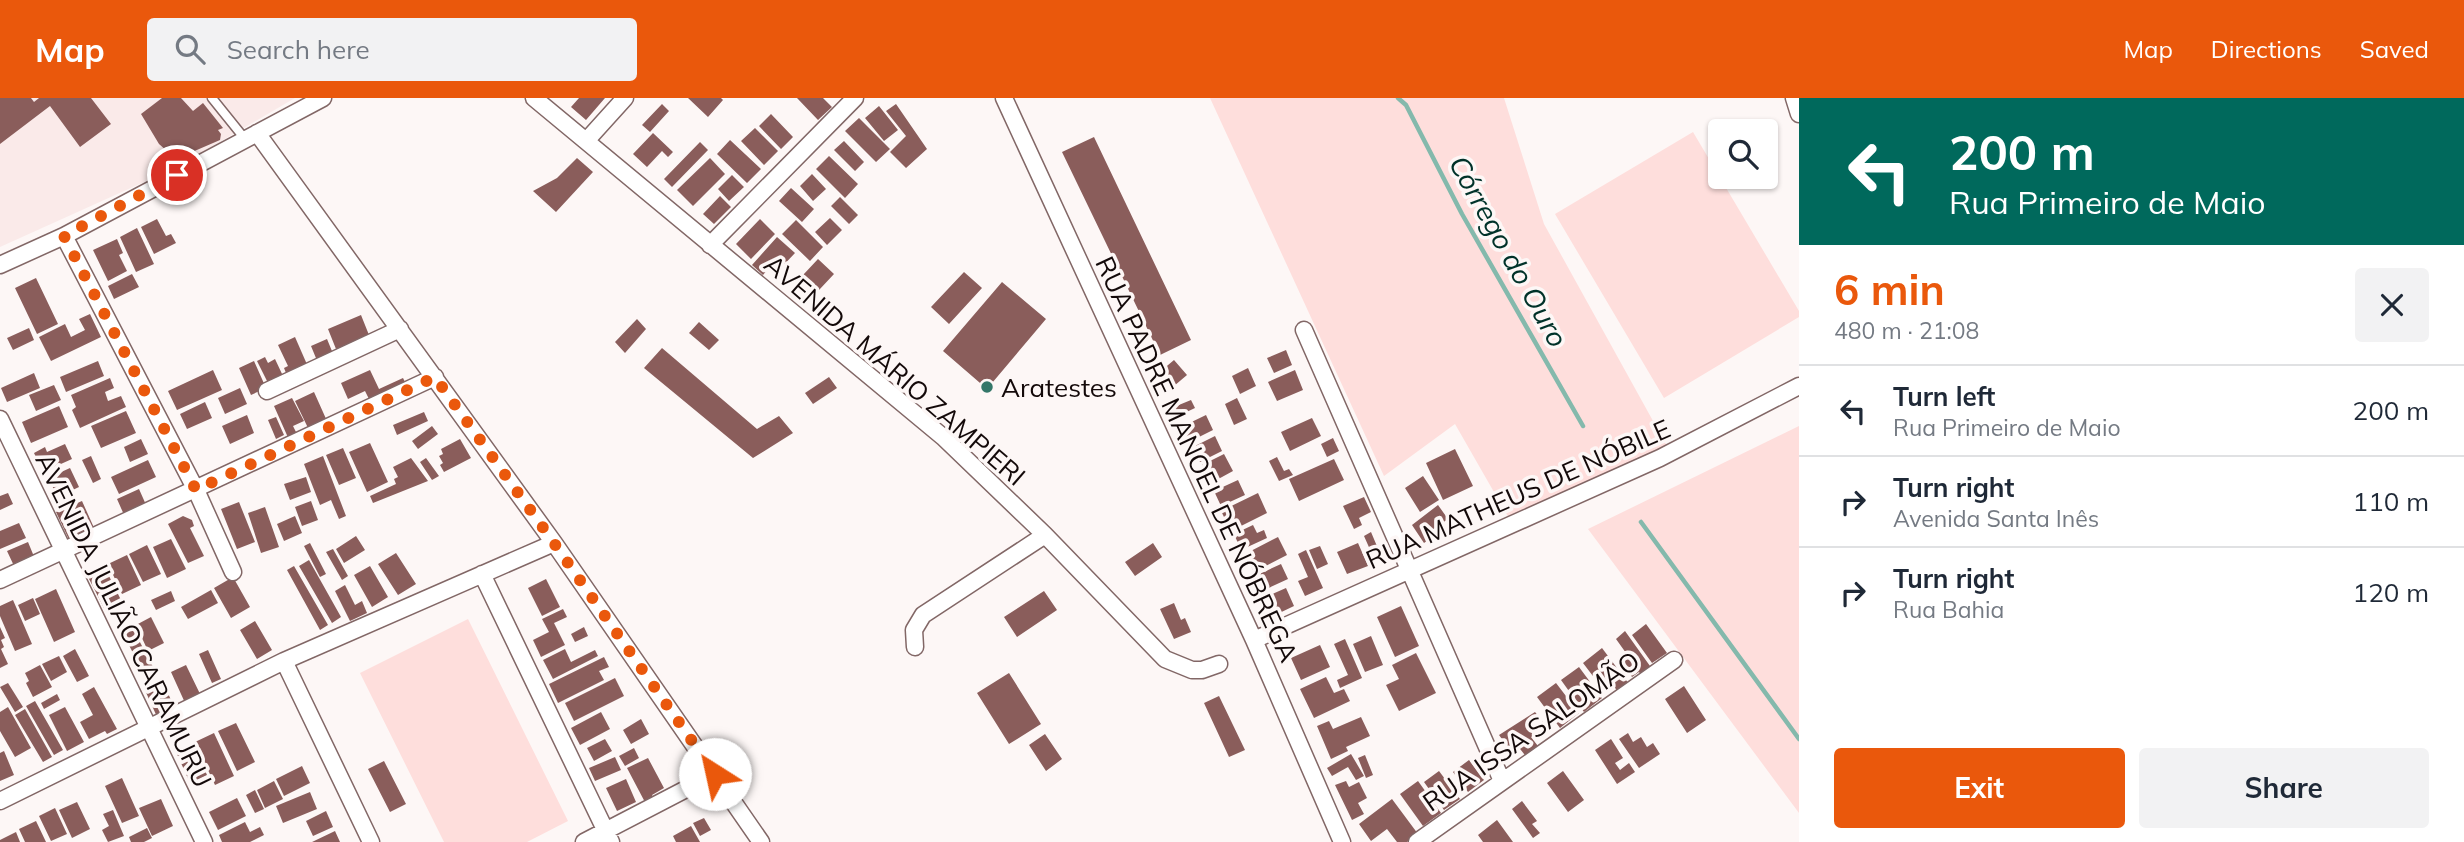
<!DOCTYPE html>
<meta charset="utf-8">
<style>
:root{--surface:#fff;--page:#f2f2f3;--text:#1f2937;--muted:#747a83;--line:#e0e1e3;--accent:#ea580c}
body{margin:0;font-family:Mulish,sans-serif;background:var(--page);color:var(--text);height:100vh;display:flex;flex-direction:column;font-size:26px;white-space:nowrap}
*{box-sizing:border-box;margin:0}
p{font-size:23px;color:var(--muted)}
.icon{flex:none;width:38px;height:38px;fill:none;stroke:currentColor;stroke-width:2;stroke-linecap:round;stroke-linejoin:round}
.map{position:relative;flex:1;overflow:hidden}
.side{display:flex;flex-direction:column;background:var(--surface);width:665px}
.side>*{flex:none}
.top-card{background:#00695c;color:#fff;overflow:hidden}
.buttons{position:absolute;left:1708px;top:21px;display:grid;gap:14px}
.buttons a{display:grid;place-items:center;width:70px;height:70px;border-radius:7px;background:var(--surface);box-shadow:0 2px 5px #0004;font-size:35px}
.pin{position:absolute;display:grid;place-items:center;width:60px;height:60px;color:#fff;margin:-30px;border:4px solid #fff;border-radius:50%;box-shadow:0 2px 7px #0007}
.me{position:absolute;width:77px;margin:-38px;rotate:325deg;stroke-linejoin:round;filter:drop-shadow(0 0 5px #0008)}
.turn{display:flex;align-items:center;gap:24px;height:147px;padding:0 35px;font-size:32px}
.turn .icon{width:91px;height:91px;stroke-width:2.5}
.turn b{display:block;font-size:49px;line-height:60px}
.round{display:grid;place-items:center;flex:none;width:74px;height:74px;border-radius:7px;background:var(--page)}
.headline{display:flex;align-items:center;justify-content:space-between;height:119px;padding:0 35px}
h1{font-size:42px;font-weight:700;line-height:52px;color:var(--accent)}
.action{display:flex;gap:14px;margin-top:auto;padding:14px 35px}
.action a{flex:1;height:80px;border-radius:7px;background:var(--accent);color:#fff;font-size:28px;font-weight:700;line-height:80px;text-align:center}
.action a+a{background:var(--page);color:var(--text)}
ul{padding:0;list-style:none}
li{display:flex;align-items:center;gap:21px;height:91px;padding:0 35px;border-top:2px solid var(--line)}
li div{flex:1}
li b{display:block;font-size:26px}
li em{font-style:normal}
header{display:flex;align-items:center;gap:42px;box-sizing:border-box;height:98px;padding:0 35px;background:var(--accent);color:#fff}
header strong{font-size:33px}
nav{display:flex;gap:38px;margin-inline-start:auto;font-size:24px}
.search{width:490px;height:63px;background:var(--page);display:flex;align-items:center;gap:18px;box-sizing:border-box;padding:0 24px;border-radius:7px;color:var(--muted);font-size:26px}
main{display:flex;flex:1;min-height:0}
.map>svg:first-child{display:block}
.built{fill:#faeae9}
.green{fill:#fededc}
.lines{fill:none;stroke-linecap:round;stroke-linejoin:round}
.stream{stroke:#84b9ac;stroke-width:4.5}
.building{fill:#8a5d5b}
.service-casing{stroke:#826766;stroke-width:11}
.minor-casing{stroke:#826766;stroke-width:19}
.service{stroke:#fff;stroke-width:8}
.minor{stroke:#fff;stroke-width:16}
.route{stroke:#ea580c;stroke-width:12;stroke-dasharray:0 21.6}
.poi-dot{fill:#347769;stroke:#fdf7f6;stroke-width:2.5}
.labels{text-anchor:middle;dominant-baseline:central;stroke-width:7;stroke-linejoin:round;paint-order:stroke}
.street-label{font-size:26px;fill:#130909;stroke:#fdf7f6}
.poi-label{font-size:26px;fill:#130909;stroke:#fdf7f6;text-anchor:start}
.water-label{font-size:28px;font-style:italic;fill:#003229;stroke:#fdf7f6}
</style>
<header>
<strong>Map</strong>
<div class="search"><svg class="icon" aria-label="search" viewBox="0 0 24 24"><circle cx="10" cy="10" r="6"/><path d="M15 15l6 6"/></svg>Search here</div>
<nav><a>Map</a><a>Directions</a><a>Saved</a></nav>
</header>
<main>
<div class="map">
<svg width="1799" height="744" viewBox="0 0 1799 744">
<rect width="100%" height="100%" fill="#fdf7f6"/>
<path class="built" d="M0,0H295L175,70L0,149Z"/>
<path class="green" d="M1210,0H1504L1544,126L1668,350L1510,422L1455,326L1384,378Z
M1693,34L1799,213V219L1664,300L1555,116Z
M1799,328V715L1588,431Z
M468,521L568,723L527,744H444L360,575Z"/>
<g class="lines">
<path class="stream" d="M1398,0L1406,7L1462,116L1583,328
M1641,424L1799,641"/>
</g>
<path class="building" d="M0,0H31L34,4L39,0H91L111,26L80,49L50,8L0,46Z
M162,0H181L193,13L203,5L223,30L218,32L221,36L220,42L176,61L159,46L141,16Z
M579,0H605L586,22L571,9Z
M688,0H721L723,2L708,19Z
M797,0H823L832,9L818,22Z
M662,6L669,13L650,34L642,27Z
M896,6L927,51L906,70L890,54L906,38L886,13Z
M879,8L898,32L884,43L865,20Z
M771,16L793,39L781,51L759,28Z
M859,20L890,51L876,64L845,33Z
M755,30L778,53L764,67L741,43Z
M653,35L673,54L668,59L662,53L647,69L633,56Z
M1094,39L1191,242L1160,257L1062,54Z
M730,42L761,71L747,85L717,56Z
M844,43L864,64L855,73L834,52Z
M700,44L708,52L672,89L664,81Z
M829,58L858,86L845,100L816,71Z
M577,60L593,74L556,114L533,93L557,80Z
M710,60L725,76L693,108L677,92Z
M812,76L826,91L813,103L800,88Z
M732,77L744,89L729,103L718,91Z
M791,90L814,111L802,124L779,103Z
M720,98L731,109L714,126L703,116Z
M840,99L858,117L849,126L831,108Z
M830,120L842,132L827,147L815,134Z
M157,121L166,138L171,136L176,145L154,156L141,129Z
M760,121L775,136L751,161L736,146Z
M796,122L823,149L810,163L782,136Z
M137,130L154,166L136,174L120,139Z
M777,139L795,155L778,173L771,167L763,177L752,167Z
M117,141L123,155L119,157L127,173L108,183L93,152Z
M818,161L834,176L805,207L789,192Z
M964,174L982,190L949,226L931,209Z
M132,176L139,189L114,201L108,188Z
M36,180L58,226L37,236L15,190Z
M1002,184L1046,221L987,291L943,253Z
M90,216L101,239L51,263L39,239L65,226L71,239L85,232L79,221Z
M361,217L369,237L336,251L328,231Z
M637,221L646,231L625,255L615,244Z
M699,224L719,242L709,252L689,235Z
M29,230L34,242L13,252L7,240Z
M295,239L309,271L288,280L284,270L288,268L278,247Z
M327,241L334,258L318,265L311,248Z
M662,250L757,331L779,318L793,335L753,360L644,270Z
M1286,252L1292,267L1274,275L1267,260Z
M265,259L268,265L275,261L283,278L268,285L257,263Z
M1174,262L1187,277L1174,288L1161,273Z
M98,263L104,278L66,294L60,279Z
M254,263L266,290L251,297L239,270Z
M1248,270L1256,288L1240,296L1232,278Z
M213,272L222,292L177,312L168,293Z
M370,272L379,291L403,280L407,288L371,305L365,293L348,301L341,285Z
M1295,272L1303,292L1277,303L1268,284Z
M34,275L40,290L7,304L1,290Z
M829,279L837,290L813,306L805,295Z
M110,280L114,290L105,294L108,303L121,298L126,309L80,330L72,312L76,309L71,297Z
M54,287L61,302L36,313L29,297Z
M240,290L247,306L225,316L218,300Z
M314,294L327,323L309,332L295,303Z
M292,300L304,323L293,328L299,340L290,344L274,308Z
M1237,300L1247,321L1234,327L1225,306Z
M1191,302L1195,310L1178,318L1174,309Z
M205,304L212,320L187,331L180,316Z
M59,308L68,329L31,345L22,324Z
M126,313L136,335L101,350L91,328Z
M424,314L428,323L397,337L393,327Z
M247,317L254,335L230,346L222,328Z
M1206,317L1213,332L1185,346L1177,331Z
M276,319L284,337L276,341L268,322Z
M1312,320L1321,338L1290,353L1281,334Z
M432,328L438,336L418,351L412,343Z
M1215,338L1222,353L1200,364L1193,349Z
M1333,340L1339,353L1327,359L1321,346Z
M141,341L148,356L130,364L124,349Z
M460,341L471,360L444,374L440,367L443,365L439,358L443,356L441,351Z
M370,345L388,384L367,394L349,354Z
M65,346L72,361L43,374L34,355L45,349L47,354Z
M343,350L356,380L339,387L326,357Z
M1455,351L1473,388L1443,402L1426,365Z
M1224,356L1233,373L1211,385L1202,367Z
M91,358L101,381L93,385L82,362Z
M323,358L346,418L339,421L331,402L320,407L304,366Z
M1277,359L1284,373L1289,371L1293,377L1279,383L1269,363Z
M411,360L428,383L373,405L370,398L396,386L394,381L398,379L393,369Z
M426,360L439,378L432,382L420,364Z
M1334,361L1344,382L1299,403L1289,381Z
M148,362L156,379L119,396L111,379Z
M70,370L79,389L58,399L48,380Z
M1423,378L1439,402L1420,414L1405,390Z
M306,379L311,394L290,402L284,386Z
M1238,382L1245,397L1221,408L1214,393Z
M139,391L147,409L125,419L117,401Z
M8,395L13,406L0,412V398Z
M1258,395L1267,415L1231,433L1221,413Z
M1364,399L1371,414L1359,420L1362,427L1354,431L1343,408Z
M82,403L95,432L70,444L56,414Z
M311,403L318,422L302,428L295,409Z
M239,404L255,444L237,451L221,411Z
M1438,407L1448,421L1432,432L1435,437L1424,445L1412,427Z
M265,409L279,449L261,455L248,415Z
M183,418L192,422L194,428L190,430L204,458L188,465L168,426Z
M295,418L302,435L284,443L277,426Z
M19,425L26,440L0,451V433Z
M1253,427L1257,435L1264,432L1267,440L1241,452L1234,436Z
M1371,434L1379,453L1372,456L1364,438Z
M356,438L365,452L344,465L336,451Z
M1278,439L1287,457L1254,474L1245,456Z
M171,441L186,471L167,480L153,449Z
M28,444L35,461L15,470L7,453Z
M310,445L326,476L320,479L304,448Z
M1153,445L1162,459L1135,478L1125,464Z
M1358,445L1368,468L1347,476L1337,454Z
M147,447L161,476L143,484L129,456Z
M1320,448L1328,466L1317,471L1309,452Z
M333,451L348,478L342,482L326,454Z
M1306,452L1323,490L1305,498L1298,483L1308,479L1298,456Z
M396,455L416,486L398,497L378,466Z
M127,457L141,487L122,496L108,466Z
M309,462L341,519L332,525L299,468Z
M1281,466L1288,481L1260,494L1253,479Z
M104,468L121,502L104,510L87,477Z
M294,468L328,527L320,532L287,472Z
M370,468L388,499L372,509L354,477Z
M233,479L250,509L231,520L214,490Z
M546,481L560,509L542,518L528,490Z
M345,487L355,507L362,503L367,515L350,523L335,493Z
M1286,490L1294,508L1269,520L1261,501Z
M56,491L75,534L54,544L35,501Z
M211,492L218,505L188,521L181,509Z
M171,493L175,503L156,512L151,502Z
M1044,493L1057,512L1017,539L1004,519Z
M33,500L40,516L25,523L18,507Z
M13,502L32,546L15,553L0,518V508Z
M1174,505L1181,522L1185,520L1191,534L1174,541L1160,511Z
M1401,508L1419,548L1395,559L1377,519Z
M563,511L567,519L554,525L565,547L541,559L533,542L549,534L542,521Z
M151,519L164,545L148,553L136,527Z
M255,523L272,552L257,561L240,532Z
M1646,526L1667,555L1652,565L1632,537Z
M131,527L153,569L143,574L121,532Z
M0,529L5,540L1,542L4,549L1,551L8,566L0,570Z
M584,529L588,538L575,544L571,536Z
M1625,533L1655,575L1644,582L1639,574L1632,579L1619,561L1626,555L1616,541Z
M1371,538L1383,567L1365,574L1353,546Z
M1345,541L1362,580L1340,590L1337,582L1348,577L1334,546Z
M1320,547L1330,569L1301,582L1291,560Z
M1602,550L1629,586L1618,594L1608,580L1599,586L1583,565Z
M75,551L89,578L77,584L63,558Z
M565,551L571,564L595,552L598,558L553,581L543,562Z
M208,552L221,581L212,585L199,556Z
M1416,555L1436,595L1399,613L1386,587L1399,581L1392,567Z
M59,558L67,574L51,583L42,566Z
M604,559L609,569L599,573L604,582L558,605L549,586Z
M40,567L52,589L33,599L26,585L29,583L25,575Z
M186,567L202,600L186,607L171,574Z
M1579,569L1602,600L1584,614L1561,582Z
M1009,575L1041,626L1009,646L977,595Z
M1326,579L1334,595L1344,591L1350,603L1314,620L1300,591Z
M615,580L624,598L574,623L565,605Z
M162,582L176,613L158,621L144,590Z
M8,585L23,609L15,614L0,589Z
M1556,585L1579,615L1560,630L1537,599Z
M1684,588L1706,622L1687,635L1665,601Z
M94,589L117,631L107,636L105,633L89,641L80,624L93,617L82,596Z
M57,596L60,602L44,611L41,605Z
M1219,598L1245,652L1229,659L1204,605Z
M35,603L63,652L54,657L26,608Z
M8,609L31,650L15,659L0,633V614Z
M65,609L84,644L67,653L49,617Z
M25,611L52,659L43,664L15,617Z
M601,614L610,631L580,647L571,630Z
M1535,614L1546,628L1531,639L1541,652L1528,661L1517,647L1510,652L1499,637Z
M1361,619L1370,638L1346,649L1348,653L1331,661L1317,628L1329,623L1333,631Z
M641,621L649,636L631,646L623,632Z
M236,625L255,664L237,673L218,633Z
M214,635L234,678L215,687L195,644Z
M1628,635L1633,644L1641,639L1647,649L1653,645L1660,656L1639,670L1619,641Z
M1045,636L1062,661L1046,673L1029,647Z
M605,641L612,653L594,663L587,650Z
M1611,641L1623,660L1615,665L1620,672L1629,665L1635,674L1617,686L1595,652Z
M194,648L207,677L190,685L177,656Z
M634,650L639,660L625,668L619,658Z
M4,653L14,677L0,683V655Z
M1351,656L1364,678L1356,682L1348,669L1332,678L1327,670Z
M1365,657L1373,677L1366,680L1358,660Z
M615,659L621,672L595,683L589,670Z
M648,660L664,690L652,697L655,703L647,708L627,670Z
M1469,662L1484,682L1468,694L1453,674Z
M384,663L406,706L390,714L368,671Z
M302,668L310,685L284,698L276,681Z
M1439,673L1460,701L1444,712L1424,684Z
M1563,673L1584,702L1568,714L1547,685Z
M122,680L139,718L122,725L105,688Z
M626,681L636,704L617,713L606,690Z
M274,683L283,701L265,710L257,692Z
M1346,683L1349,689L1359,684L1367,700L1358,705L1364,716L1352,722L1335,687Z
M1418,683L1441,715L1423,728L1400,696Z
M255,692L264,711L255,715L246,697Z
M310,694L317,711L283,725L276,708Z
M237,700L246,718L218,732L209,714Z
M161,701L173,728L152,738L139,710Z
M1392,701L1418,736L1407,744H1397L1387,731L1371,743L1359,726Z
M1522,703L1537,723L1532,726L1540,735L1533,740L1512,711Z
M77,704L90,731L72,740L59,712Z
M55,710L67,736L51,743L39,718Z
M113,712L124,738L108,744L102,732L109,728L103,716Z
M326,713L333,729L313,738L306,723Z
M704,720L711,732L700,738L693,725Z
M1497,722L1513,744H1483L1478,737Z
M36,723L46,744H25L19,731Z
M245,724L250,734L260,729L264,737L250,744H222L219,737Z
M691,728L700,744H676L673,738Z
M147,730L152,740L144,744H131L129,739Z
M335,733L340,744H312Z
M16,734L20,744H0V742Z"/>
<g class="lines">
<defs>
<path id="service" d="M212,0L245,41"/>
<path id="minor" d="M534,0L943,339L1045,437L1165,561L1192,572H1202L1219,566
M1004,0L1254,542L1342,744
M1794,0L1799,16
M257,35L554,445L761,744
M587,42L625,0
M64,138L196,392L233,474
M710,147L855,0
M0,167L64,138L323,0
M1304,232L1502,683
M267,293L400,231
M0,321L204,744
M482,476L611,744
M0,482L435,279
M1254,542L1660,360L1799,288
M915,549L914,532L923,517L1045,437
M284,563L371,744
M0,703L284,563L554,445
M584,744L715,676
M1417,744L1674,562"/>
</defs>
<use href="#service" class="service-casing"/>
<use href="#minor" class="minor-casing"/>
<use href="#service" class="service"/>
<use href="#minor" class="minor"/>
</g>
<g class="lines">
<path class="route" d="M177,77L64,138L196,392L435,279L554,445L715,676"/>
</g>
<circle class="poi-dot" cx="987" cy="289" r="7"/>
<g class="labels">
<g class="street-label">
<text transform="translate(895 272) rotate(41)">AVENIDA MÁRIO ZAMPIERI</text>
<text transform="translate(1197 361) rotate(65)">RUA PADRE MANOEL DE NÓBREGA</text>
<text transform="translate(1518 396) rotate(-24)">RUA MATHEUS DE NÓBILE</text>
<text transform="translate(124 522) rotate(64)">AVENIDA JULIÃO CARAMURU</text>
<text transform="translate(1531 633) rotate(-35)">RUA ISSA SALOMÃO</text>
</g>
<g class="poi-label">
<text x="1001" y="289">Aratestes</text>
</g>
<g class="water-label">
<text transform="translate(1509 153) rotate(61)">Córrego do Ouro</text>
</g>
</g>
</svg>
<div class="buttons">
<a><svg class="icon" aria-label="search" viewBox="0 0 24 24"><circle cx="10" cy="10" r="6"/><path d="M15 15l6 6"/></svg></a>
</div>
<div class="pin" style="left:177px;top:77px;background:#d93025"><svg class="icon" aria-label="arrive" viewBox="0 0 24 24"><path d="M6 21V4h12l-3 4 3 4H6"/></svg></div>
<svg class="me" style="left:715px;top:676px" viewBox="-20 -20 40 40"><circle r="19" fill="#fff"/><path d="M0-13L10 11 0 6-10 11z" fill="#ea580c"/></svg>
</div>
<section class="side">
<div class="top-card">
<div class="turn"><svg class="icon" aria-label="left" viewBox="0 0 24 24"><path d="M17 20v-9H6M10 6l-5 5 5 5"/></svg><div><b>200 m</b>Rua Primeiro de Maio</div></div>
</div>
<div class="headline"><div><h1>6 min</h1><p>480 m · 21:08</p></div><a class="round"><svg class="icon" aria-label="close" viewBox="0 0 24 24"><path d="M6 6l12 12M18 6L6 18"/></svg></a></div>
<ul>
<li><svg class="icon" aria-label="left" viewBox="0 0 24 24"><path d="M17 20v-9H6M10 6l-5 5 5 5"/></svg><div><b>Turn left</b><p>Rua Primeiro de Maio</p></div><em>200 m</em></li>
<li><svg class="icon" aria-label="right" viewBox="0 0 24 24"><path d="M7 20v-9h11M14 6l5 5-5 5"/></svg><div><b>Turn right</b><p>Avenida Santa Inês</p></div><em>110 m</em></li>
<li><svg class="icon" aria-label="right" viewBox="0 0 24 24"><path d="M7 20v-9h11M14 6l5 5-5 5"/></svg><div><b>Turn right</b><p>Rua Bahia</p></div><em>120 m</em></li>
</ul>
<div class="action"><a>Exit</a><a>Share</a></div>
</section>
</main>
